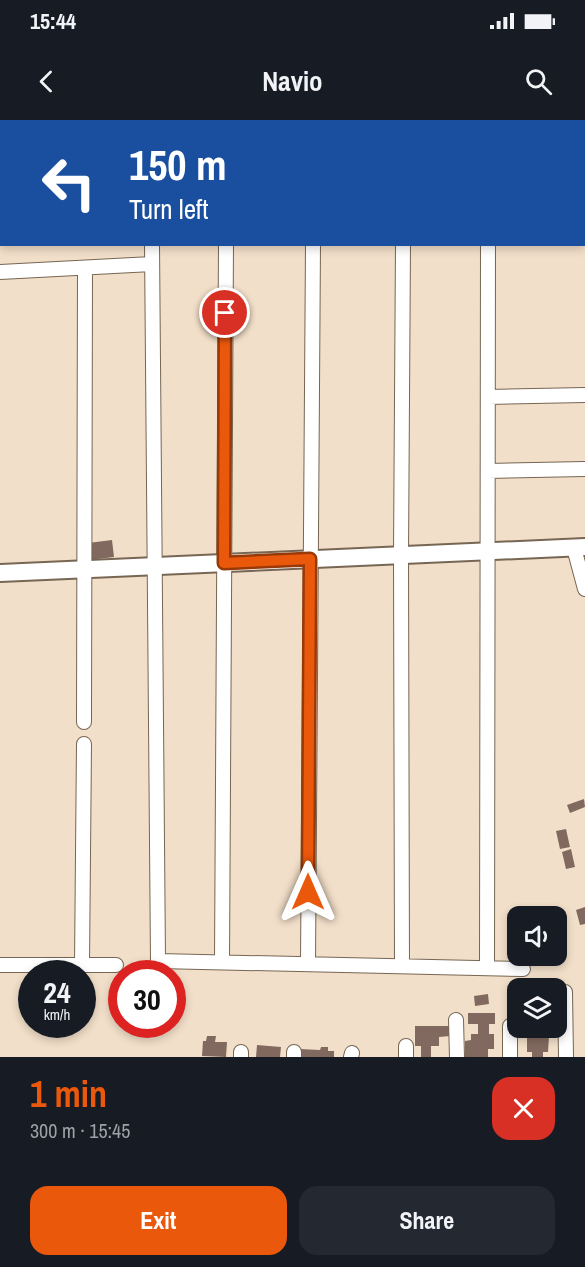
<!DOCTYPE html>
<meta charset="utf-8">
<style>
:root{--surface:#171b24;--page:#242831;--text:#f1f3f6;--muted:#9ea1a6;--accent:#ea580c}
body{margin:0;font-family:"Archivo Narrow",sans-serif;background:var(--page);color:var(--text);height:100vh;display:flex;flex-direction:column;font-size:22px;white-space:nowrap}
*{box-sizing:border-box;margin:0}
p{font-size:20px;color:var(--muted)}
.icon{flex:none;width:33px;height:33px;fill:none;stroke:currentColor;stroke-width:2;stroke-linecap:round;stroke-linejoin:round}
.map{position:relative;height:937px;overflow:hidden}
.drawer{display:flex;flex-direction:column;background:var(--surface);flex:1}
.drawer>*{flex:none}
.banner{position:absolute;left:0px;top:0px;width:585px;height:126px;box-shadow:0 3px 9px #0003;background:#1a4fa0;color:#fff;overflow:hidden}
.controls{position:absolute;left:507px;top:786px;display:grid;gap:12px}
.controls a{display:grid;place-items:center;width:60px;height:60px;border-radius:12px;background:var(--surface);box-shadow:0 3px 9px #0003;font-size:30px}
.speed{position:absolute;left:18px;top:840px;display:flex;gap:12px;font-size:30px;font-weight:700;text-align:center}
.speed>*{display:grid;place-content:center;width:78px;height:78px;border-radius:50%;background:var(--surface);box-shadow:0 3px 9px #0003;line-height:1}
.speed small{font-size:15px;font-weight:400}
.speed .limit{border:9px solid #d22;background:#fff;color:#111}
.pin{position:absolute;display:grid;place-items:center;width:51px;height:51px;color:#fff;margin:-26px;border:3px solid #fff;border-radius:50%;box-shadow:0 2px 6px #0007}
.me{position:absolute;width:66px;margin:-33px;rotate:0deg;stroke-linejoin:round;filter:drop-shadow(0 0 4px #0008)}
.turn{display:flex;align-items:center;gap:21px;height:126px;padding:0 30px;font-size:27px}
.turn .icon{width:78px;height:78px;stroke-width:2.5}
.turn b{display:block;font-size:42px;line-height:51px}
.round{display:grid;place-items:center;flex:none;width:63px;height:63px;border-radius:18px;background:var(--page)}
.summary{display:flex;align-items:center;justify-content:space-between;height:102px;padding:0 30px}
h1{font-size:36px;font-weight:800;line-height:45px;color:var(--accent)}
.primary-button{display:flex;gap:12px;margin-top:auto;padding:12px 30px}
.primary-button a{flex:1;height:69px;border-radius:18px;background:var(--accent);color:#fff;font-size:24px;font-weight:800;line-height:69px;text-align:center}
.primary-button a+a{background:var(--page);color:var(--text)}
.status{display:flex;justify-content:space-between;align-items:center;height:42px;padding:0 30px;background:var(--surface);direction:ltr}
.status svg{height:16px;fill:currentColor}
header{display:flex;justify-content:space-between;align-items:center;height:78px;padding:0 30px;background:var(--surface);font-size:27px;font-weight:800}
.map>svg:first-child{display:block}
.building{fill:#82695f}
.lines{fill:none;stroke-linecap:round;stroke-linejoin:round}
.minor-casing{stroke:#766653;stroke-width:16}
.tertiary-casing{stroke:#766653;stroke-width:20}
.minor{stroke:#fff;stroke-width:14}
.tertiary{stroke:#fff;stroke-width:16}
.route-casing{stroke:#983908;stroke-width:15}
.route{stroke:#ea580c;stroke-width:10}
</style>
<div class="status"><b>15:44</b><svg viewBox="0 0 49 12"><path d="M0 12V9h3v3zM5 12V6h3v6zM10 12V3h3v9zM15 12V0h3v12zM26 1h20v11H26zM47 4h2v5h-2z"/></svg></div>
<header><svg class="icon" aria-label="back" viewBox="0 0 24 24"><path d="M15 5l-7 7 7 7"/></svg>Navio<svg class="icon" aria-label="search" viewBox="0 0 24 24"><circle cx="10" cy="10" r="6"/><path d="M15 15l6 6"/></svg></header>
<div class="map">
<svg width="585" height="937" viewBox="0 0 585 937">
<rect width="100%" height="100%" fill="#f2dfc9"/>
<path class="building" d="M112,420L114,437L90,440L88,423Z
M584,679L585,687L570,693L567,685Z
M566,709L570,727L560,729L556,711Z
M571,729L575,747L566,749L562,732Z
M585,787V804L580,805L576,790Z
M488,874L489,884L475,886L474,876Z
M468,893H495V904H489V914H494V929H488V937H465V921L471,920V914H478V904H468Z
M415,906H450V916L439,917V926H431V937H421V926H415Z
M532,908H543V916H549L548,932H543V937H532V932H527V916H532Z
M207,916H216L215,922H227L226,937L202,936L203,921H206Z
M257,925L281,927L280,937H256Z
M321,927H328V931H334V937H300V929L320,930Z"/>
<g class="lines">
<defs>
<path id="minor" d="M53,0L54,2
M133,0V2
M202,0L203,2
M290,0V2
M388,0V2
M425,2L433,0
M584,61H585
M0,88H2
M152,124L158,841L523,849
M0,152L152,144
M488,277L585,275
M488,351L585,349
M574,428L585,469
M84,602L85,148
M222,842L226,124
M308,844L313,124
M0,845H116
M82,845L84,624
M402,846L401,435L403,124
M487,848L488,124
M565,872L566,937
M456,900L457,937
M510,906V937
M241,937V932
M294,937V932
M351,937L352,933
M406,937V926"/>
<path id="tertiary" d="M0,453L585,427"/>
</defs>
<use href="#minor" class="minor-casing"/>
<use href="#tertiary" class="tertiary-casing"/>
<use href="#minor" class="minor"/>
<use href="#tertiary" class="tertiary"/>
</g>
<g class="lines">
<defs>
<path id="route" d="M225,193L224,443L310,439L308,772"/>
</defs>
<use href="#route" class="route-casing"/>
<use href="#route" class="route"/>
</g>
</svg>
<div class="controls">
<a><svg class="icon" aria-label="sound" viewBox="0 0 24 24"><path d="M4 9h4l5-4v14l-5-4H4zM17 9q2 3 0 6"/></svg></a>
<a><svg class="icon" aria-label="layers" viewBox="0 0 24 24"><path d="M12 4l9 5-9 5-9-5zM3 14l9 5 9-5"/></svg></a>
</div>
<div class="speed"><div>24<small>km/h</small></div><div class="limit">30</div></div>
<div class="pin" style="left:225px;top:193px;background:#d93025"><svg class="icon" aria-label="arrive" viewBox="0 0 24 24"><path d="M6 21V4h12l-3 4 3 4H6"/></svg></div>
<svg class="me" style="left:308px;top:772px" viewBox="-20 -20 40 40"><path d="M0-17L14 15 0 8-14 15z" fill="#ea580c" stroke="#fff" stroke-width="4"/></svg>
<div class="banner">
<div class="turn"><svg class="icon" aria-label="left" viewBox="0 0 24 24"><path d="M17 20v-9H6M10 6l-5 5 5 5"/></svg><div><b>150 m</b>Turn left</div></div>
</div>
</div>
<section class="drawer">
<div class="summary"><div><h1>1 min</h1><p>300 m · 15:45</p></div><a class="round" style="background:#d93025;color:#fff"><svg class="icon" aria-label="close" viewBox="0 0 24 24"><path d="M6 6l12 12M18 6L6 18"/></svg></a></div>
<div class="primary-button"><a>Exit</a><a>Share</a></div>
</section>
